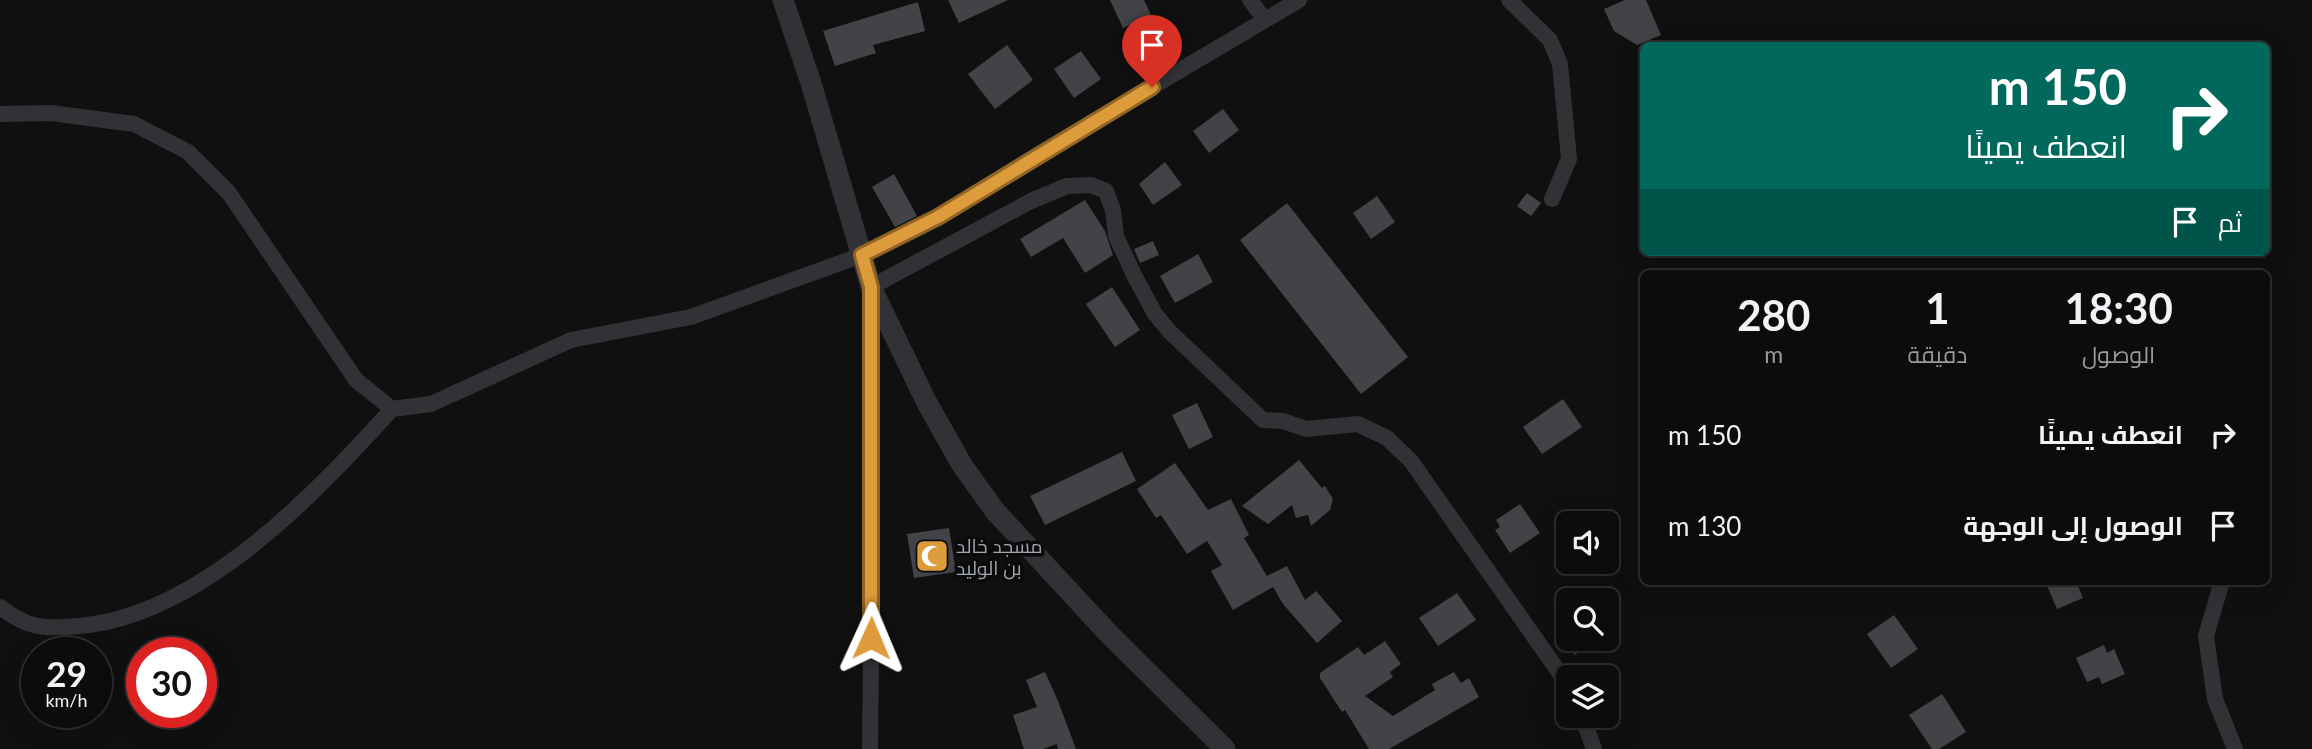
<!DOCTYPE html>
<html lang="ar">
<meta charset="utf-8">
<style>
:root{--surface:#0c0c0d;--page:#1a1a1b;--text:#f1f3f6;--muted:#9a9b9d;--line:#2c2c2e}
body{margin:0;font-family:Lato,Cairo,sans-serif;background:var(--page);color:var(--text);direction:rtl;height:100vh;display:flex;flex-direction:column;font-size:26px;white-space:nowrap}
*{box-sizing:border-box;margin:0}
p{font-size:23px;color:var(--muted)}
.icon{flex:none;width:38px;height:38px;fill:none;stroke:currentColor;stroke-width:2;stroke-linecap:round;stroke-linejoin:round}
.map{position:relative;flex:1;overflow:hidden;direction:ltr}
.panel{position:absolute;left:1640px;top:270px;width:630px;height:315px;display:flex;flex-direction:column;background:var(--surface);border-radius:10px;box-shadow:0 7px 28px #0002,0 0 0 2px var(--line);direction:rtl}
.panel>*{flex:none}
.top-card{position:absolute;left:1640px;top:42px;width:630px;height:214px;border-radius:10px;box-shadow:0 7px 28px #0002,0 0 0 2px var(--line);direction:rtl;background:#00695c;color:#fff;overflow:hidden}
.tools{position:absolute;left:1556px;top:511px;display:grid;gap:14px}
.tools a{display:grid;place-items:center;width:63px;height:63px;border-radius:10px;background:var(--surface);box-shadow:0 7px 28px #0002,0 0 0 2px var(--line);font-size:35px}
.speed{position:absolute;left:21px;top:637px;display:flex;gap:14px;font-size:35px;font-weight:700;text-align:center}
.speed>*{display:grid;place-content:center;width:91px;height:91px;border-radius:50%;background:var(--surface);box-shadow:0 7px 28px #0002,0 0 0 2px var(--line);line-height:1}
.speed small{font-size:18px;font-weight:400}
.speed .limit{border:10px solid #d22;background:#fff;color:#111}
.pin{position:absolute;display:grid;place-items:center;width:60px;height:60px;color:#fff;margin:-72px -30px;border-radius:50% 50% 50% 0;rotate:-45deg;box-shadow:0 0 7px #0007}
.pin .icon{rotate:45deg}
.me{position:absolute;width:77px;margin:-38px;rotate:1deg;stroke-linejoin:round;filter:drop-shadow(0 0 5px #0008)}
.turn{display:flex;align-items:center;gap:24px;height:147px;padding:0 28px;font-size:32px}
.turn .icon{width:91px;height:91px;stroke-width:2.5}
.turn b{display:block;font-size:49px;line-height:60px}
.then{display:flex;align-items:center;height:66px;padding:0 28px;background:#0003;gap:14px;font-size:26px}
.eta{display:flex;justify-content:space-evenly;align-items:center;height:119px;text-align:center}
.eta b{font-size:42px;font-weight:700;line-height:49px}
ul{padding:0;list-style:none}
li{display:flex;align-items:center;gap:21px;height:91px;padding:0 28px}
li div{flex:1}
li b{display:block;font-size:26px}
li em{font-style:normal}
.map>svg:first-child{display:block}
.building{fill:#414346}
.lines{fill:none;stroke-linecap:round;stroke-linejoin:round}
.minor{stroke:#313235;stroke-width:16}
.tertiary{stroke:#313235;stroke-width:21}
.route-casing{stroke:#906526;stroke-width:18}
.route{stroke:#dd9b3b;stroke-width:12}
.labels{text-anchor:middle;dominant-baseline:central;stroke-width:7;stroke-linejoin:round;paint-order:stroke}
.poi-label{font-size:19px;fill:#a2a8b0;stroke:#0b0b0c;text-anchor:start}
</style>
<div class="map">
<svg width="2312" height="749" viewBox="0 0 2312 749">
<rect width="100%" height="100%" fill="#101011"/>
<path class="building" d="M948,0H1008L959,23Z
M1110,0H1144L1151,15L1123,28Z
M1625,0H1646L1661,35L1637,45L1614,31L1604,9Z
M918,2L925,31L873,45L876,53L835,66L823,31Z
M1007,45L1033,80L995,109L968,74Z
M1081,51L1101,79L1074,98L1054,69Z
M1223,109L1239,130L1209,153L1193,131Z
M1165,162L1182,185L1153,205L1139,184Z
M894,174L917,216L895,227L872,187Z
M1527,193L1541,203L1531,216L1517,206Z
M1377,196L1395,222L1371,239L1353,213Z
M1085,200L1105,231L1113,255L1085,273L1063,238L1031,257L1020,239Z
M1287,203L1408,357L1361,394L1240,240Z
M1153,241L1159,255L1140,263L1134,249Z
M1198,254L1213,282L1175,303L1160,276Z
M1112,287L1140,330L1115,347L1086,304Z
M1563,399L1582,427L1542,454L1523,427Z
M1197,403L1213,437L1189,449L1172,415Z
M1122,452L1136,481L1045,525L1030,496Z
M1299,460L1322,488L1325,486L1333,499L1330,510L1311,526L1308,515L1296,518L1292,505L1268,524L1242,506Z
M1175,463L1208,510L1231,499L1249,535L1244,538L1267,576L1287,566L1305,600L1316,591L1342,621L1317,643L1283,604L1273,587L1233,610L1211,571L1222,565L1207,541L1187,554L1161,515L1156,518L1137,489Z
M1520,504L1540,533L1510,553L1495,530L1500,527L1496,520Z
M949,528L956,572L914,578L907,534Z
M2045,581H2076L2083,598L2057,609Z
M1457,593L1476,620L1438,646L1419,618Z
M1894,615L1918,649L1891,668L1867,634Z
M1563,639H1595L1575,655Z
M1385,641L1401,664L1390,672L1393,677L1365,696L1393,716L1435,690L1432,684L1454,672L1461,683L1469,678L1479,697L1389,749H1369L1345,710L1342,712L1320,678V673L1358,647L1364,655Z
M2104,645L2107,653L2114,649L2125,674L2102,684L2099,677L2087,682L2076,658Z
M1045,672L1058,701L1076,749H1058L1057,744L1043,749H1024L1013,715L1037,707L1026,680Z
M1942,694L1966,732L1939,749H1932L1909,715Z"/>
<g class="lines">
<path class="minor" d="M1250,0L1265,20
M1509,0L1550,40L1560,64L1569,159L1552,199
M0,114L51,113L134,124L188,152L229,193L356,380L392,409L431,404L571,340L691,317L862,255L938,217L1040,153L1299,0
M2222,581L2206,636L2215,699L2235,749
M0,607C29,629 44,629 79,626C200,616 315,494 392,409
M1582,716L1594,749
M870,749L872,555L871,287L1031,201L1067,186L1091,185L1106,191L1113,210L1116,236L1135,277L1155,314L1170,332L1263,420L1283,421L1306,429L1358,424L1387,438L1411,461L1568,685"/>
<path class="tertiary" d="M783,0L811,83L871,287L926,401L962,465L995,511L1108,633L1225,749"/>
</g>
<g class="lines">
<defs>
<path id="route" d="M871,638V287L862,255L938,217L1152,87"/>
</defs>
<use href="#route" class="route-casing"/>
<use href="#route" class="route"/>
</g>
<defs>
<symbol id="mosque-square" viewBox="-11 -11 22 22"><rect x="-9" y="-9" width="18" height="18" rx="4" fill="#dd9b3b" stroke="#0b0b0c"/><path d="M3.5-4.9A6 6 0 1 0 3.5 4.9A5 5 0 1 1 3.5-4.9Z" fill="#fff"/></symbol>
</defs>
<g fill-rule="evenodd">
<use href="#mosque-square" x="913" y="537" width="38" height="38"/>
</g>
<g class="labels">
<g class="poi-label">
<text x="956" y="545">مسجد خالد<tspan x="956" dy="22">بن الوليد</tspan></text>
</g>
</g>
</svg>
<div class="tools">
<a><svg class="icon" aria-label="sound" viewBox="0 0 24 24"><path d="M4 9h4l5-4v14l-5-4H4zM17 9q2 3 0 6"/></svg></a>
<a><svg class="icon" aria-label="search" viewBox="0 0 24 24"><circle cx="10" cy="10" r="6"/><path d="M15 15l6 6"/></svg></a>
<a><svg class="icon" aria-label="layers" viewBox="0 0 24 24"><path d="M12 4l9 5-9 5-9-5zM3 14l9 5 9-5"/></svg></a>
</div>
<div class="speed"><div>29<small>km/h</small></div><div class="limit">30</div></div>
<div class="pin" style="left:1152px;top:87px;background:#d93025"><svg class="icon" aria-label="arrive" viewBox="0 0 24 24"><path d="M6 21V4h12l-3 4 3 4H6"/></svg></div>
<svg class="me" style="left:871px;top:638px" viewBox="-20 -20 40 40"><path d="M0-17L14 15 0 8-14 15z" fill="#dd9b3b" stroke="#fff" stroke-width="4"/></svg>
<div class="top-card">
<div class="turn"><svg class="icon" aria-label="right" viewBox="0 0 24 24"><path d="M7 20v-9h11M14 6l5 5-5 5"/></svg><div><b>150 m</b>انعطف يمينًا</div></div>
<div class="then">ثم<svg class="icon" aria-label="arrive" viewBox="0 0 24 24"><path d="M6 21V4h12l-3 4 3 4H6"/></svg></div>
</div>
<section class="panel">
<div class="eta">
<div><b>18:30</b><p>الوصول</p></div>
<div><b>1</b><p>دقيقة</p></div>
<div><b>280</b><p>m</p></div>
</div>
<ul>
<li><svg class="icon" aria-label="right" viewBox="0 0 24 24"><path d="M7 20v-9h11M14 6l5 5-5 5"/></svg><div><b>انعطف يمينًا</b></div><em>150 m</em></li>
<li><svg class="icon" aria-label="arrive" viewBox="0 0 24 24"><path d="M6 21V4h12l-3 4 3 4H6"/></svg><div><b>الوصول إلى الوجهة</b></div><em>130 m</em></li>
</ul>
</section>
</div>
